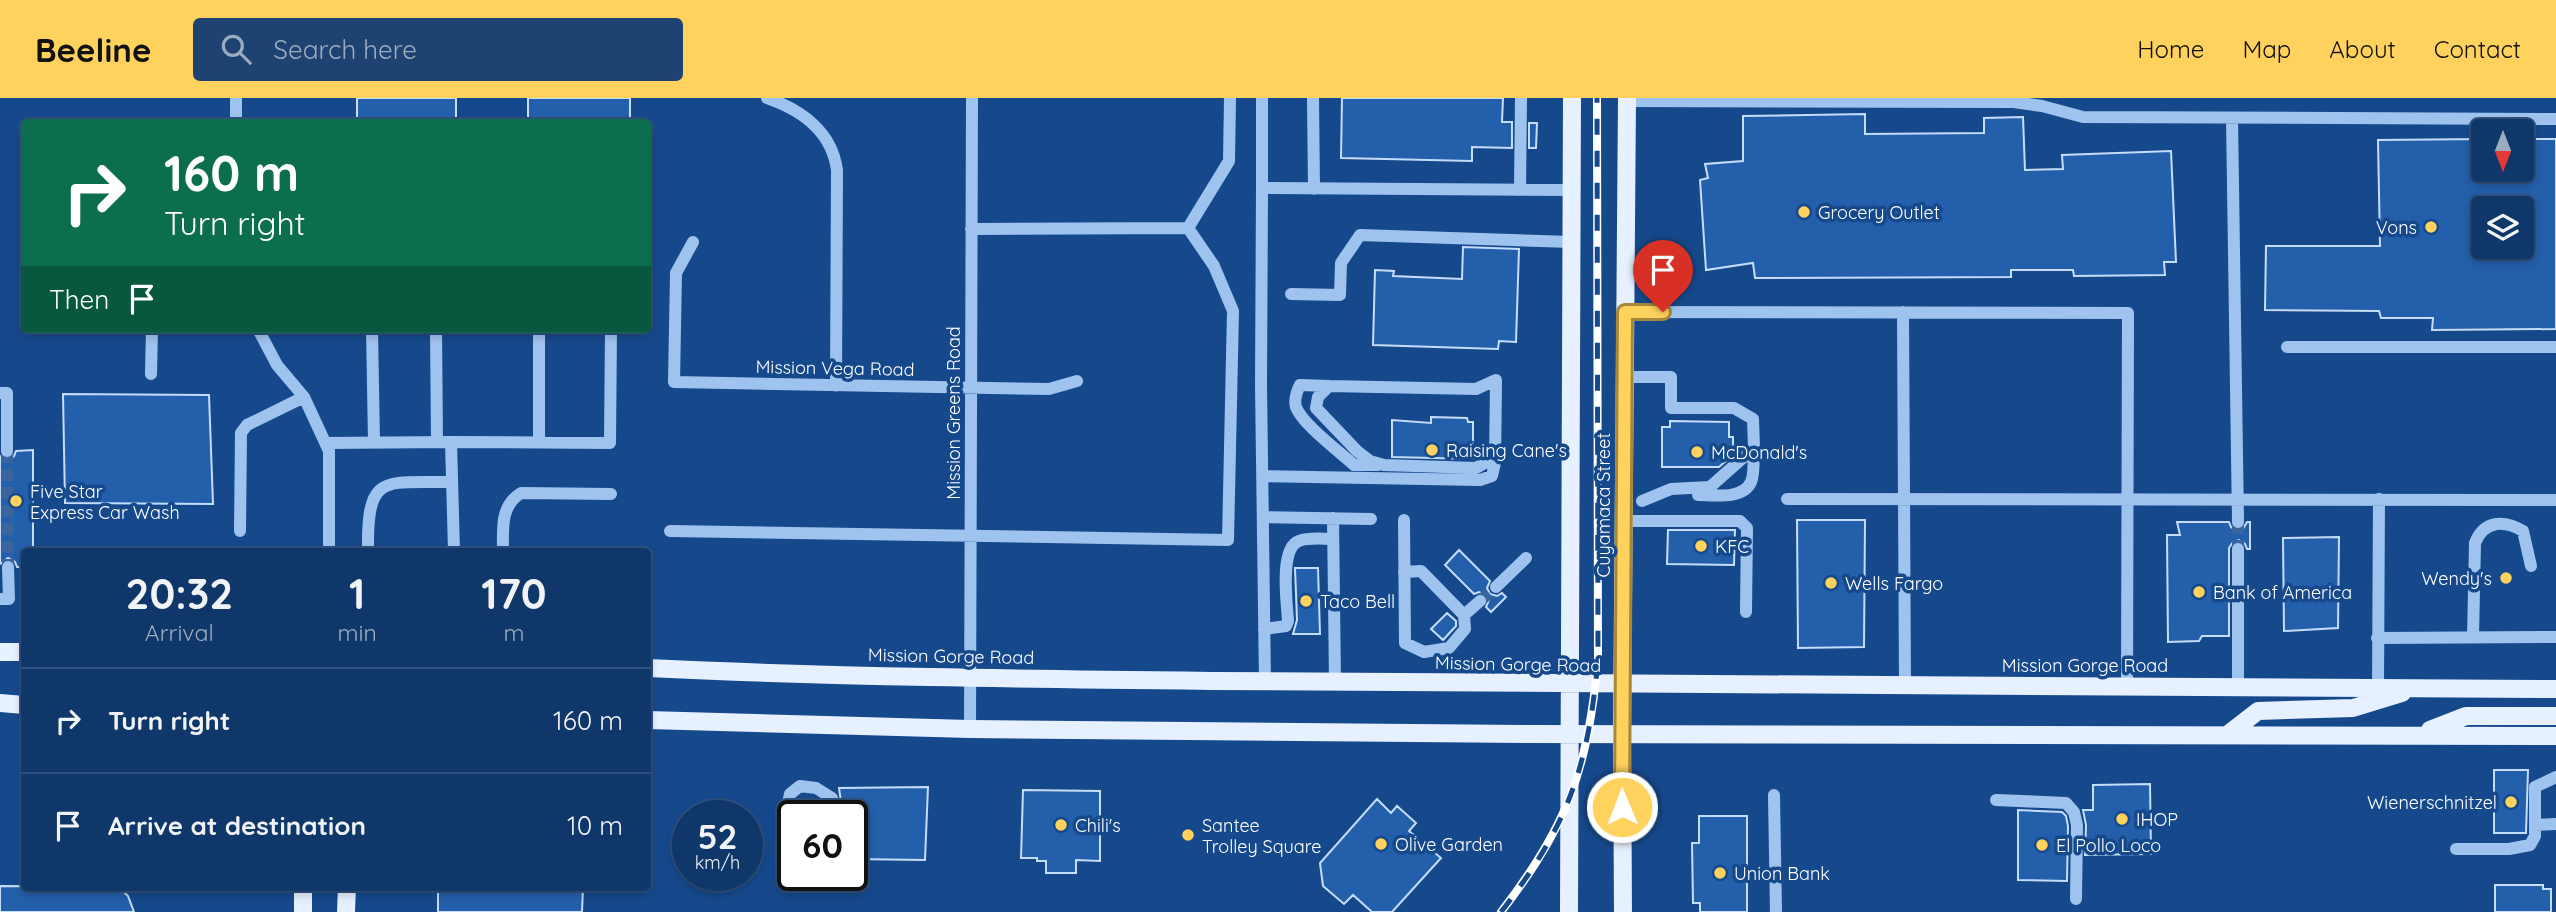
<!DOCTYPE html>
<style>
:root{--surface:#103769;--page:#1e4271;--text:#f1f3f6;--muted:#9cacc0;--line:#30517d;--accent:#ffd15d}
body{margin:0;font-family:Quicksand,sans-serif;background:var(--page);color:var(--text);height:100vh;display:flex;flex-direction:column;font-size:26px;white-space:nowrap}
*{box-sizing:border-box;margin:0}
p{font-size:23px;color:var(--muted)}
.icon{flex:none;width:38px;height:38px;fill:none;stroke:currentColor;stroke-width:2;stroke-linecap:round;stroke-linejoin:round}
.map{position:relative;flex:1;overflow:hidden}
.side{position:absolute;left:21px;top:450px;width:630px;height:343px;display:flex;flex-direction:column;background:var(--surface);border-radius:7px;box-shadow:0 4px 10px #0003,0 0 0 2px var(--line)}
.side>*{flex:none}
.top-card{position:absolute;left:21px;top:21px;width:630px;height:214px;border-radius:7px;box-shadow:0 4px 10px #0003,0 0 0 2px var(--line);background:#0b6e4f;color:#fff;overflow:hidden}
.needle{width:46px;rotate:180deg}
.fabs{position:absolute;left:2471px;top:21px;display:grid;gap:14px}
.fabs a{display:grid;place-items:center;width:63px;height:63px;border-radius:7px;background:var(--surface);box-shadow:0 4px 10px #0003,0 0 0 2px var(--line);font-size:35px}
.speed{position:absolute;left:672px;top:702px;display:flex;gap:14px;font-size:35px;font-weight:700;text-align:center}
.speed>*{display:grid;place-content:center;width:91px;height:91px;border-radius:50%;background:var(--surface);box-shadow:0 4px 10px #0003,0 0 0 2px var(--line);line-height:1}
.speed small{font-size:18px;font-weight:400}
.speed .limit{border:4px solid #111;border-radius:10px;background:#fff;color:#111}
.pin{position:absolute;display:grid;place-items:center;width:60px;height:60px;color:#fff;margin:-72px -30px;border-radius:50% 50% 50% 0;rotate:-45deg;box-shadow:0 0 7px #0007}
.pin .icon{rotate:45deg}
.me{position:absolute;width:77px;margin:-38px;rotate:359deg;stroke-linejoin:round;filter:drop-shadow(0 0 5px #0008)}
.turn{display:flex;align-items:center;gap:24px;height:147px;padding:0 28px;font-size:32px}
.turn .icon{width:91px;height:91px;stroke-width:2.5}
.turn b{display:block;font-size:49px;line-height:60px}
.then{display:flex;align-items:center;height:66px;padding:0 28px;background:#0003;gap:14px;font-size:26px}
.eta{display:flex;justify-content:space-evenly;align-items:center;height:119px;text-align:center}
.eta b{font-size:42px;font-weight:800;line-height:49px}
ul{padding:0;list-style:none}
li{display:flex;align-items:center;gap:21px;height:105px;padding:0 28px;border-top:2px solid var(--line)}
li div{flex:1}
li b{display:block;font-size:26px}
li em{font-style:normal}
header{display:flex;align-items:center;gap:42px;box-sizing:border-box;height:98px;padding:0 35px;background:var(--accent);color:#111}
header strong{font-size:33px}
nav{display:flex;gap:38px;margin-inline-start:auto;font-size:24px}
.search{width:490px;height:63px;background:var(--page);display:flex;align-items:center;gap:18px;box-sizing:border-box;padding:0 24px;border-radius:7px;color:var(--muted);font-size:26px}
.map>svg:first-child{display:block}
.building{fill:#245fab;stroke:#c5ddfb;stroke-width:2;fill-rule:evenodd}
.lines{fill:none;stroke-linecap:round;stroke-linejoin:round}
.minor-tunnel{stroke:#39649d;stroke-width:12;stroke-dasharray:12 6;stroke-linecap:butt}
.minor{stroke:#9fc3ef;stroke-width:12}
.major{stroke:#e7f0ff;stroke-width:18}
.rail-casing{stroke:#fff;stroke-width:8}
.rail{stroke:#16498c;stroke-width:5;stroke-dasharray:16;stroke-linecap:butt}
.route-casing{stroke:#a6883c;stroke-width:18}
.route{stroke:#ffd15d;stroke-width:12}
.poi-dot{fill:#ffd15d;stroke:#16498c;stroke-width:2.5}
.labels{text-anchor:middle;dominant-baseline:central;stroke-width:7;stroke-linejoin:round;paint-order:stroke}
.poi-label{font-size:18px;fill:#fff;stroke:#16498c;text-anchor:start}
.street-label{font-size:18px;fill:#fff;stroke:#16498c}
</style>
<header>
<strong>Beeline</strong>
<div class="search"><svg class="icon" aria-label="search" viewBox="0 0 24 24"><circle cx="10" cy="10" r="6"/><path d="M15 15l6 6"/></svg>Search here</div>
<nav><a>Home</a><a>Map</a><a>About</a><a>Contact</a></nav>
</header>
<div class="map">
<svg width="2556" height="814" viewBox="0 0 2556 814">
<rect width="100%" height="100%" fill="#16498c"/>
<path class="building" d="M357,0H456V24H357Z
M528,0H630V24H528Z
M1342,0H1503L1502,24H1512V50L1472,49V63L1341,60Z
M1865,16V36L1984,35V20L2023,19L2025,72L2063,71L2062,57L2171,53L2176,164H2164L2165,177L2074,178L2073,172H2011V179L1755,180L1753,165L1706,172L1700,82L1708,80L1705,66L1743,63V18Z
M1529,25H1537L1536,50H1529Z
M2483,41V72H2522V41H2556V231L2432,232L2433,220H2381L2379,213L2265,212L2266,148H2380L2378,42ZM2483,110H2522V149H2483Z
M1463,149L1519,151L1516,244L1499,243L1498,251L1373,247L1375,172L1394,173L1393,178L1462,181Z
M63,296L209,297L213,406L65,405Z
M1431,319L1467,320L1468,324H1473V361L1392,359V322L1431,325Z
M1670,323L1729,324V339H1733V357L1719,369H1662V329H1670Z
M33,352V453H24V469H17L15,464L8,460L0,466V358L8,362L14,358L16,353Z
M1797,422H1865L1864,549L1798,550Z
M2177,424H2229L2231,429L2237,433L2243,431L2247,424H2250V451H2247L2245,446L2239,442L2233,444L2229,450V538H2202L2199,543L2168,544L2167,437H2180Z
M1668,432H1735L1734,467L1667,466Z
M2339,439L2338,530L2284,533L2283,440Z
M1459,452L1490,483L1487,490L1490,496L1497,498L1502,495L1506,499L1491,514L1486,509L1489,502L1486,497L1479,494L1474,496L1445,467Z
M1295,470H1318L1320,536H1293L1297,522Z
M1447,515L1456,523V528L1443,542L1431,531Z
M2494,672H2528L2526,735H2494Z
M2150,686L2151,756L2085,757L2086,727L2083,712H2093V687Z
M928,689L925,762L852,761V718H843L839,690Z
M1023,692L1100,693V763L1076,762V775H1046V763H1037V760H1021Z
M1377,701L1391,715L1397,708L1416,725L1409,733L1441,760L1392,814H1372L1353,797L1344,806L1323,788L1320,765Z
M2018,712L2062,714L2066,718L2068,728L2067,783L2018,782Z
M1699,718H1747V814H1700V805H1693L1692,745H1699Z
M2495,787H2543V791H2551V814H2495Z
M0,788L119,789L128,798L134,814H0Z
M438,789H583L582,814H438Z"/>
<g class="lines">
<path class="minor-tunnel" d="M7,353L8,469
M2238,424V451
M1480,503L1496,489"/>
<path class="minor" d="M767,0C802,12 832,34 837,72L836,288
M1262,0V90
M1313,0L1314,91
M1627,3L2014,4L2042,8L2083,19L2556,21
M2232,20L2238,424
M236,24V0
M1520,92L1521,0
M1188,130L1229,63L1230,0
M693,144L676,175L674,284L1049,291L1077,283
M1291,196L1340,197L1341,165L1360,137L1572,144
M1625,214L2128,215L2127,588
M1903,214L1905,588
M258,231L277,267L304,299L329,353V453
M372,231L374,344
M436,231L437,344
M539,231V344
M2287,249H2556
M151,276L152,231
M1625,279H1671V310H1734L1753,321L1754,350L1710,389L1671,391L1642,403
M1329,288L1300,287C1297,293 1294,302 1296,309C1302,326 1340,354 1354,367H1378
M0,295H7V353
M451,344L610,345L611,231
M326,345L451,344L454,453
M1262,378L1480,382L1492,378L1495,365L1496,282L1476,291L1329,288L1318,299L1316,310L1357,353L1370,363L1384,367L1476,370L1488,363L1495,350
M1698,397C1713,397 1743,402 1751,384C1755,375 1753,359 1754,350
M1787,401L2556,402
M1263,419L1371,421
M1333,420L1335,585
M1404,422L1405,545L1424,554L1449,550L1465,531L1464,517L1480,503
M1623,423H1740L1747,430L1746,514
M240,433L241,335L247,327L304,299
M670,433L1228,442L1233,213L1214,168L1188,130L971,131
M2238,451V588
M368,453C367,374 383,385 452,384
M503,453C503,431 500,408 521,395L611,396
M1404,474L1421,473L1464,517
M1496,489L1526,460
M0,501H9L8,469
M1264,531L1286,528L1288,523C1287,505 1279,450 1299,443C1309,439 1322,441 1333,441
M2473,539L2475,445C2484,422 2504,422 2523,433L2531,468
M2377,540L2556,539
M1265,584L1261,287L1262,90L1572,92
M2378,589L2379,401
M970,631L972,0
M1774,697L1776,814
M1996,702L2066,705L2074,714L2077,727L2076,801
M787,710L790,696L800,688L816,690L832,700L834,718
M2535,727L2556,726
M2456,751H2509L2530,747L2535,738V689L2556,679
M834,777V782"/>
<path class="major" d="M0,554H24
M648,570C836,579 1025,581 1213,583C1661,589 2108,585 2556,591
M0,605L24,607
M648,622L970,631L1527,636L2556,638
M2430,632L2466,618H2556
M2227,637L2258,613L2353,610L2402,595
M303,814V789
M346,814L347,789
M1569,814L1572,0
M1623,814L1622,636L1627,0"/>
<defs>
<path id="rail" d="M1501,814C1568,728 1588,670 1598,562L1597,0"/>
</defs>
<use href="#rail" class="rail-casing"/>
<use href="#rail" class="rail"/>
</g>
<g class="lines">
<defs>
<path id="route" d="M1622,709L1625,214H1663"/>
</defs>
<use href="#route" class="route-casing"/>
<use href="#route" class="route"/>
</g>
<g class="poi-dot">
<circle cx="1804" cy="114" r="7"/>
<circle cx="2431" cy="129" r="7"/>
<circle cx="1432" cy="352" r="7"/>
<circle cx="1697" cy="354" r="7"/>
<circle cx="16" cy="403" r="7"/>
<circle cx="1701" cy="448" r="7"/>
<circle cx="2506" cy="480" r="7"/>
<circle cx="1831" cy="485" r="7"/>
<circle cx="2199" cy="494" r="7"/>
<circle cx="1306" cy="503" r="7"/>
<circle cx="2511" cy="704" r="7"/>
<circle cx="2122" cy="721" r="7"/>
<circle cx="1061" cy="727" r="7"/>
<circle cx="1188" cy="737" r="7"/>
<circle cx="1381" cy="746" r="7"/>
<circle cx="2042" cy="747" r="7"/>
<circle cx="1720" cy="775" r="7"/>
</g>
<g class="labels">
<g class="poi-label">
<text x="1818" y="114">Grocery Outlet</text>
<text x="2417" y="129" text-anchor="end">Vons</text>
<text x="1446" y="352">Raising Cane's</text>
<text x="1711" y="354">McDonald's</text>
<text x="30" y="393">Five Star<tspan x="30" dy="21">Express Car Wash</tspan></text>
<text x="1715" y="448">KFC</text>
<text x="2492" y="480" text-anchor="end">Wendy's</text>
<text x="1845" y="485">Wells Fargo</text>
<text x="2213" y="494">Bank of America</text>
<text x="1320" y="503">Taco Bell</text>
<text x="2497" y="704" text-anchor="end">Wienerschnitzel</text>
<text x="2136" y="721">IHOP</text>
<text x="1075" y="727">Chili's</text>
<text x="1202" y="727">Santee<tspan x="1202" dy="21">Trolley Square</tspan></text>
<text x="1395" y="746">Olive Garden</text>
<text x="2056" y="747">El Pollo Loco</text>
<text x="1734" y="775">Union Bank</text>
</g>
<g class="street-label">
<text transform="translate(835 270) rotate(1)">Mission Vega Road</text>
<text transform="translate(953 315) rotate(-90)">Mission Greens Road</text>
<text transform="translate(1603 407) rotate(-90)">Cuyamaca Street</text>
<text transform="translate(951 558) rotate(1)">Mission Gorge Road</text>
<text transform="translate(1518 566) rotate(1)">Mission Gorge Road</text>
<text x="2085" y="567">Mission Gorge Road</text>
</g>
</g>
</svg>
<div class="fabs">
<a><svg class="needle" viewBox="-14 -14 28 28"><path d="M0-13l5 13h-10z" fill="#e53935"/><path d="M0 13l5-13h-10z" fill="#9cacc0"/></svg></a>
<a><svg class="icon" aria-label="layers" viewBox="0 0 24 24"><path d="M12 4l9 5-9 5-9-5zM3 14l9 5 9-5"/></svg></a>
</div>
<div class="speed"><div>52<small>km/h</small></div><div class="limit">60</div></div>
<div class="pin" style="left:1663px;top:214px;background:#d93025"><svg class="icon" aria-label="arrive" viewBox="0 0 24 24"><path d="M6 21V4h12l-3 4 3 4H6"/></svg></div>
<svg class="me" style="left:1622px;top:709px" viewBox="-20 -20 40 40"><circle r="17" fill="#ffd15d" stroke="#fff" stroke-width="3"/><path d="M0-11L8 9 0 5-8 9z" fill="#fff"/></svg>
<div class="top-card">
<div class="turn"><svg class="icon" aria-label="right" viewBox="0 0 24 24"><path d="M7 20v-9h11M14 6l5 5-5 5"/></svg><div><b>160 m</b>Turn right</div></div>
<div class="then">Then<svg class="icon" aria-label="arrive" viewBox="0 0 24 24"><path d="M6 21V4h12l-3 4 3 4H6"/></svg></div>
</div>
<section class="side">
<div class="eta">
<div><b>20:32</b><p>Arrival</p></div>
<div><b>1</b><p>min</p></div>
<div><b>170</b><p>m</p></div>
</div>
<ul>
<li><svg class="icon" aria-label="right" viewBox="0 0 24 24"><path d="M7 20v-9h11M14 6l5 5-5 5"/></svg><div><b>Turn right</b></div><em>160 m</em></li>
<li><svg class="icon" aria-label="arrive" viewBox="0 0 24 24"><path d="M6 21V4h12l-3 4 3 4H6"/></svg><div><b>Arrive at destination</b></div><em>10 m</em></li>
</ul>
</section>
</div>
